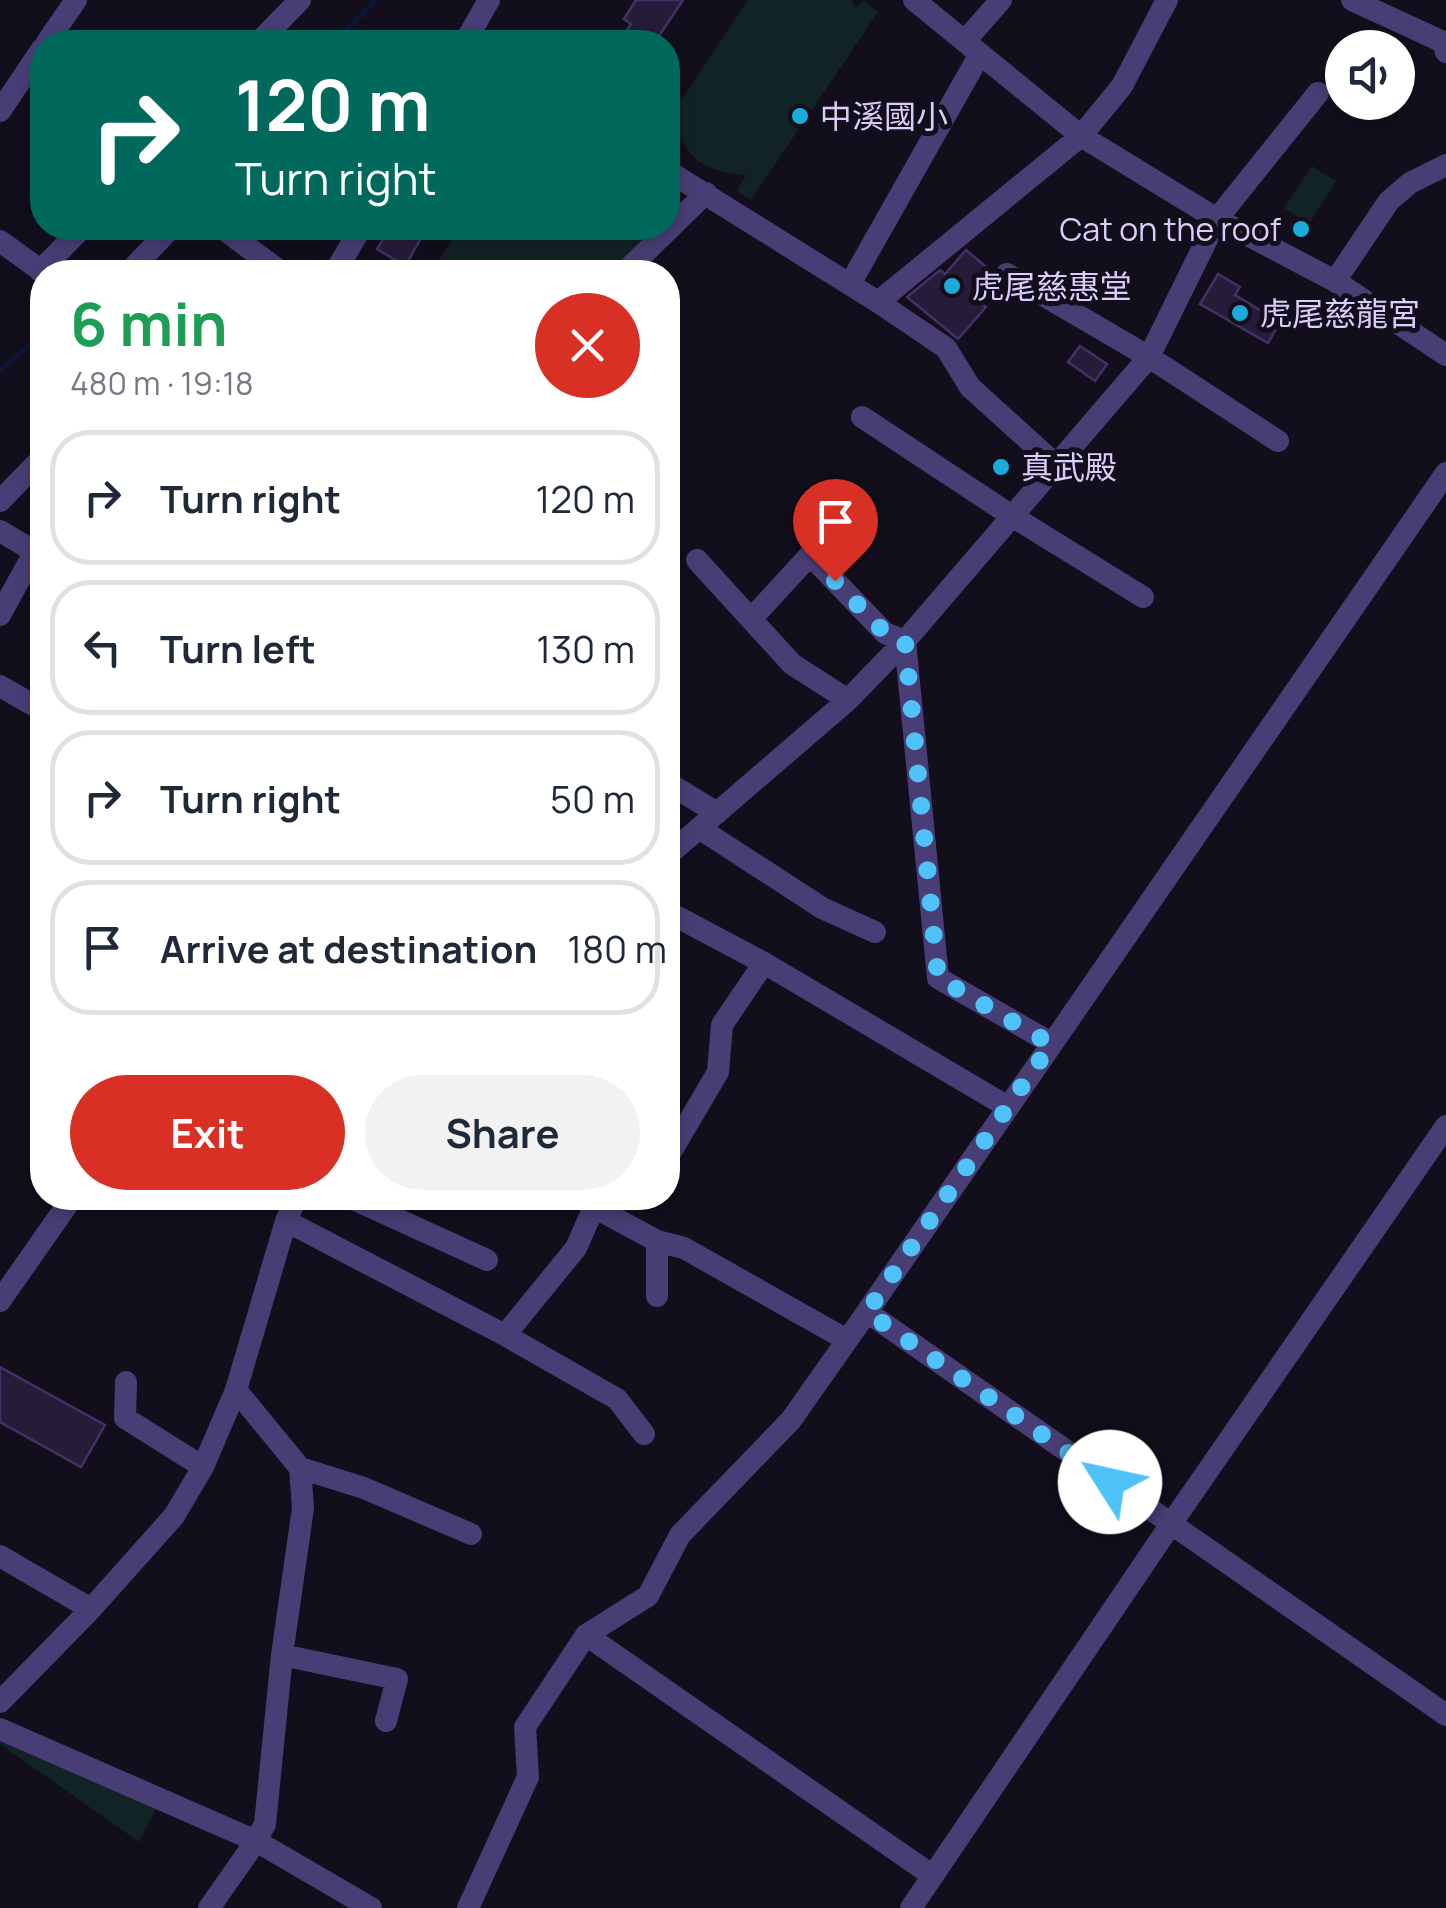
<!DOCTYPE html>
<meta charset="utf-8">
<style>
:root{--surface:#fff;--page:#f2f2f3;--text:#1f2937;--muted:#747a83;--line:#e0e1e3;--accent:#d93025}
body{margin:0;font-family:Manrope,"Noto Sans TC",sans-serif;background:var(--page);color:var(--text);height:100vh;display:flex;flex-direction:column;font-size:38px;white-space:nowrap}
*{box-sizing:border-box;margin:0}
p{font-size:32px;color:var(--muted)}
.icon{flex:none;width:55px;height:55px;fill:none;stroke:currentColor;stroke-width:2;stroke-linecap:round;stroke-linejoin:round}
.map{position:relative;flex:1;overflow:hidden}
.panel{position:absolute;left:30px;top:260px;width:650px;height:950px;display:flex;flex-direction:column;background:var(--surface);border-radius:40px;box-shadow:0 5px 15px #0003}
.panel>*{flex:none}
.banner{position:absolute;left:30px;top:30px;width:650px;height:210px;border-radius:40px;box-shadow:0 5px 15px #0003;background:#00695c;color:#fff;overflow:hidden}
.tools{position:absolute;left:1325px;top:30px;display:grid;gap:20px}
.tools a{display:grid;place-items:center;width:90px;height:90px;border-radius:50%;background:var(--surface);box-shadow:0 5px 15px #0003;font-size:50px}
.pin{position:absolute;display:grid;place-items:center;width:85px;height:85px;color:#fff;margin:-102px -42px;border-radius:50% 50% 50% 0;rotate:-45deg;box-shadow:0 0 10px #0007}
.pin .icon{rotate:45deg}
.me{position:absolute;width:110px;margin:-55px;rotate:305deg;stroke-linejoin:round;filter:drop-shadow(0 0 8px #0008)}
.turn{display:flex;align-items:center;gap:35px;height:210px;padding:0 40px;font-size:45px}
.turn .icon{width:130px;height:130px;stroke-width:2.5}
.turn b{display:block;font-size:70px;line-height:85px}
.round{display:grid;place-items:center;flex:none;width:105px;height:105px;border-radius:52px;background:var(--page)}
.head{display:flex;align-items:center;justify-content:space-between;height:170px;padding:0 40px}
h1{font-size:60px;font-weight:700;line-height:75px;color:#1e9e55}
.cta{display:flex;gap:20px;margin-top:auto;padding:20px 40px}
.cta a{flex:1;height:115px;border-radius:60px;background:var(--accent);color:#fff;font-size:40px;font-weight:700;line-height:115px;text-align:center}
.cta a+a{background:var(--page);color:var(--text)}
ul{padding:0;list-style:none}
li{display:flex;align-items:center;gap:30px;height:135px;margin:0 20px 15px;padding:0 20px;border:5px solid var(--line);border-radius:40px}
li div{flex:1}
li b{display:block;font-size:38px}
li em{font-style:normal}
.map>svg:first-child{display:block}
.green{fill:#112325}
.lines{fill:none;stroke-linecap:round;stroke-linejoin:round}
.stream{stroke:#0e1634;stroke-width:5}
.building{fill:#261c3a;stroke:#423164;stroke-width:2.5}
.minor{stroke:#483e75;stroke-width:22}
.route{stroke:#4fc3f7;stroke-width:18;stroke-dasharray:0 32.4}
.poi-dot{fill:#1aabd9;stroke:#120e1c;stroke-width:4}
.labels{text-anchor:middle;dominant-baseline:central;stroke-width:10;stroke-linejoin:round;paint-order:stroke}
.poi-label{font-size:32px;fill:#d9cef9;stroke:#120e1c;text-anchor:start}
</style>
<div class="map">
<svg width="1446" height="1908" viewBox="0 0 1446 1908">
<rect width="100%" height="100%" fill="#120e1c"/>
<path class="green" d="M748,0H852L855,8L864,0L878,12L751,200L737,190L746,175C701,172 678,155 676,108Z
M1312,166L1336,181L1309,224L1284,208Z
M465,228H661L618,272H431L454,237Z
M0,1736L158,1805L139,1842L0,1744Z"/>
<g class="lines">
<path class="stream" d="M334,42L376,0
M0,370L42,335"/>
</g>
<path class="building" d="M636,0H683L655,42H619L631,24L624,19Z
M390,228H427L405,266L377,249Z
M966,250L992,272L993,278L976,300L986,307L958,339L907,297L940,270L945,274Z
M1218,274L1240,287L1235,295L1280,322L1268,343L1200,304Z
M1080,346L1107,364L1095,381L1068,362Z
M0,1367L105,1425L81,1467L0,1422Z"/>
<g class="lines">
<path class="minor" d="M914,0L1081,136L1217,219L1335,281L1446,355
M1352,0L1443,42L1446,52
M965,41L1001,0
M47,42L76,0
M259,42L300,0
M465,42L489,0
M0,111L42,49
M668,171L878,302L946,348L970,387L1056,465
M222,228L281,272
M0,241L43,272
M40,271L82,228
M129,272L171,228
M335,272L361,228
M625,272L706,193
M1007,274L1149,357L1278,441
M1335,281L1389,201L1410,183L1446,165
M850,284L980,54
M878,302L1081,136L1122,86L1167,0
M862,417L1012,516L1143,597
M1446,473L867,1312L1446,1715
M0,501L42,458
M0,531L42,556
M697,560L792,664L848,700
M0,615L34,553
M752,618L810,555L885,633L905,641L938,978L1051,1043
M0,686L42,710
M668,783L717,813
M699,828L822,908L875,932
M668,855L848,700L905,641L1149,357L1217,219L1318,93
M668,912L764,963L1008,1107
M672,1150L718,1072L722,1025L764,963
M351,1198L487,1260
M286,1221L505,1335L576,1248L594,1207L657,1241L684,1248L847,1340
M657,1241V1296
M0,1301L72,1198
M505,1335L617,1399L644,1434
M126,1382L125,1418L203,1467
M300,1468L364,1488L471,1534
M0,1556L91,1609
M586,1635L933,1876
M282,1655L397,1679L386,1721
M0,1702L91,1609L174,1516L203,1467L236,1390L286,1221L296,1198
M0,1729L256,1841L371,1908
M209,1908L256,1841L265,1824L282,1655L303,1508L300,1468L236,1390
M468,1908L528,1777L525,1727L586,1635L648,1596L680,1535L791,1420L867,1312
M911,1908L1171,1524L1446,1126"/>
</g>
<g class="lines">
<path class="route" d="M835,581L885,633L905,641L938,978L1051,1044L867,1312L1110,1482"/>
</g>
<g class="poi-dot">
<circle cx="800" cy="116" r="10"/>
<circle cx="1301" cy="229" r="10"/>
<circle cx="952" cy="286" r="10"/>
<circle cx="1240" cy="313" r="10"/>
<circle cx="1001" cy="467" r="10"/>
</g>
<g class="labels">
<g class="poi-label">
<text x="820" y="116">中溪國小</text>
<text x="1281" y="229" text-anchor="end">Cat on the roof</text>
<text x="972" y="286">虎尾慈惠堂</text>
<text x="1260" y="313">虎尾慈龍宮</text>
<text x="1021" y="467">真武殿</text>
</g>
</g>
</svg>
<div class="tools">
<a><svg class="icon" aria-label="sound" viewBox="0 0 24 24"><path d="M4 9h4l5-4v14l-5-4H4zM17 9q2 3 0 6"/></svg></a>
</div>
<div class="pin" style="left:835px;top:581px;background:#d93025"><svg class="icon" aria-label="arrive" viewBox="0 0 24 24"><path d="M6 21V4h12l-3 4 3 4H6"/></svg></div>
<svg class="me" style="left:1110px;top:1482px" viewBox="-20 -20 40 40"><circle r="19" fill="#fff"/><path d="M0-13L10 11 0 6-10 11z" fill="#4fc3f7"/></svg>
<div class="banner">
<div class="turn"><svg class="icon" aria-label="right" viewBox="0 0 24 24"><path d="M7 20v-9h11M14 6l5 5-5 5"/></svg><div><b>120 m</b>Turn right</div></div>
</div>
<section class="panel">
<div class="head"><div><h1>6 min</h1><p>480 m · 19:18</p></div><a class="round" style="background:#d93025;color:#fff"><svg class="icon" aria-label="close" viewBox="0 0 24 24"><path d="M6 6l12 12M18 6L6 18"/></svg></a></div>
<ul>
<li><svg class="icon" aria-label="right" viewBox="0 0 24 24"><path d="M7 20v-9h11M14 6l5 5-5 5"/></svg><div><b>Turn right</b></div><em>120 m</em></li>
<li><svg class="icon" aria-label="left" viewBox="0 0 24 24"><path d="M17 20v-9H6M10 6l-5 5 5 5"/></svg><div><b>Turn left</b></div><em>130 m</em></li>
<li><svg class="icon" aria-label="right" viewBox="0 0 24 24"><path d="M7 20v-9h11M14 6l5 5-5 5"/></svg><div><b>Turn right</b></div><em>50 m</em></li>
<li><svg class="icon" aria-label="arrive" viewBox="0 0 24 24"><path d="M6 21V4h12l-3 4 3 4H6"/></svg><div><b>Arrive at destination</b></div><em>180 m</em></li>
</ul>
<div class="cta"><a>Exit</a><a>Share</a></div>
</section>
</div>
